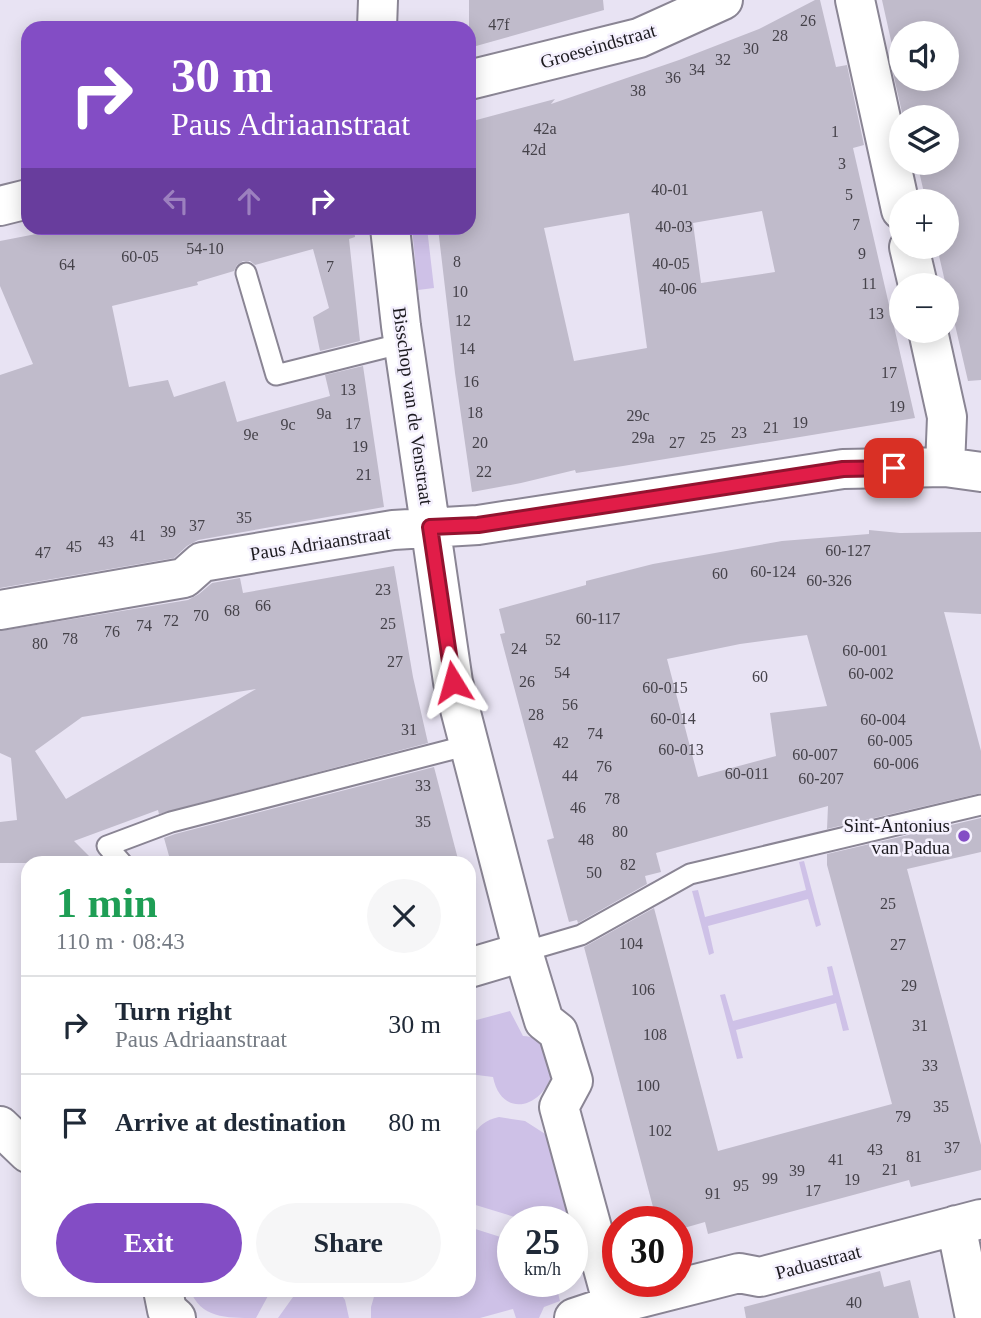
<!DOCTYPE html>
<meta charset="utf-8">
<style>
:root{--surface:#fff;--page:#f6f6f7;--text:#1f2937;--muted:#747a83;--line:#e0e1e3;--accent:#834dc5}
body{margin:0;font-family:"Times New Roman",serif;background:var(--page);color:var(--text);height:100vh;display:flex;flex-direction:column;font-size:26px;white-space:nowrap}
*{box-sizing:border-box;margin:0}
p{font-size:23px;color:var(--muted)}
.icon{flex:none;width:38px;height:38px;fill:none;stroke:currentColor;stroke-width:2;stroke-linecap:round;stroke-linejoin:round}
.map{position:relative;flex:1;overflow:hidden}
.sheet{position:absolute;left:21px;top:856px;width:455px;height:441px;display:flex;flex-direction:column;background:var(--surface);border-radius:21px;box-shadow:0 4px 18px #0003}
.sheet>*{flex:none}
.guide{position:absolute;left:21px;top:21px;width:455px;height:214px;border-radius:21px;box-shadow:0 4px 18px #0003;background:#834dc5;color:#fff;overflow:hidden}
.fabs{position:absolute;left:889px;top:21px;display:grid;gap:14px}
.fabs a{display:grid;place-items:center;width:70px;height:70px;border-radius:50%;background:var(--surface);box-shadow:0 4px 18px #0003;font-size:35px}
.speed{position:absolute;left:497px;top:1206px;display:flex;gap:14px;font-size:35px;font-weight:700;text-align:center}
.speed>*{display:grid;place-content:center;width:91px;height:91px;border-radius:50%;background:var(--surface);box-shadow:0 4px 18px #0003;line-height:1}
.speed small{font-size:18px;font-weight:400}
.speed .limit{border:10px solid #d22;background:#fff;color:#111}
.pin{position:absolute;display:grid;place-items:center;width:60px;height:60px;color:#fff;margin:-30px;border-radius:14px;box-shadow:0 4px 10px #0006}
.me{position:absolute;width:77px;margin:-38px;rotate:352deg;stroke-linejoin:round;filter:drop-shadow(0 0 5px #0008)}
.turn{display:flex;align-items:center;gap:24px;height:147px;padding:0 35px;font-size:32px}
.turn .icon{width:91px;height:91px;stroke-width:2.5}
.turn b{display:block;font-size:49px;line-height:60px}
.lanes{display:flex;align-items:center;height:66px;padding:0 35px;background:#0003;justify-content:center;gap:35px;direction:ltr}
.lanes .off{opacity:.35}
.round{display:grid;place-items:center;flex:none;width:74px;height:74px;border-radius:37px;background:var(--page)}
.headline{display:flex;align-items:center;justify-content:space-between;height:119px;padding:0 35px}
h1{font-size:42px;font-weight:600;line-height:52px;color:#1e9e55}
.action{display:flex;gap:14px;margin-top:auto;padding:14px 35px}
.action a{flex:1;height:80px;border-radius:42px;background:var(--accent);color:#fff;font-size:28px;font-weight:600;line-height:80px;text-align:center}
.action a+a{background:var(--page);color:var(--text)}
ul{padding:0;list-style:none}
li{display:flex;align-items:center;gap:21px;height:98px;padding:0 35px;border-top:2px solid var(--line)}
li div{flex:1}
li b{display:block;font-size:26px}
li em{font-style:normal}
.map>svg:first-child{display:block}
.green{fill:#cec1e7}
.building{fill:#c0bbcb;fill-rule:evenodd}
.lines{fill:none;stroke-linecap:round;stroke-linejoin:round}
.service-casing{stroke:#8a8594;stroke-width:23}
.minor-casing{stroke:#8a8594;stroke-width:42}
.service{stroke:#fff;stroke-width:19}
.minor{stroke:#fff;stroke-width:38}
.route-casing{stroke:#92132f;stroke-width:18}
.route{stroke:#e11d48;stroke-width:12}
.poi-dot{fill:#834dc5;stroke:#f5f1fe;stroke-width:2.5}
.labels{text-anchor:middle;dominant-baseline:central;stroke-width:5;stroke-linejoin:round;paint-order:stroke}
.number-label{font-size:16px;fill:#45424a}
.street-label{font-size:19px;fill:#1c1a1f;stroke:#f5f1fe}
.poi-label{font-size:19px;fill:#1c1a1f;stroke:#f5f1fe;text-anchor:end}
</style>
<div class="map">
<svg width="981" height="1318" viewBox="0 0 981 1318">
<rect width="100%" height="100%" fill="#e8e3f3"/>
<path class="green" d="M412,228H427L434,288L418,290Z
M804,861L821,925L816,927L808,899L708,926L714,953L709,955L692,891L698,890L705,917L806,890L799,862Z
M832,966L849,1030L843,1031L836,1003L736,1030L743,1058L737,1059L720,995L725,994L733,1021L833,995L827,967Z
M510,1011L523,1036C544,1037 546,1052 553,1069C546,1107 502,1121 493,1077L469,1074V1022Z
M499,1117L525,1121L553,1139L589,1275L572,1271V1222L528,1221L469,1203C469,1170 458,1126 499,1117Z
M469,1227L513,1241V1281H555L560,1301L544,1307L539,1318H516L513,1309L480,1318H371V1307L376,1290H469Z
M190,1290H268L269,1294L256,1318C225,1318 201,1318 190,1290Z
M298,1290H338L345,1300L349,1318H278Z"/>
<path class="building" d="M469,0H603L604,10L469,48Z
M815,0H820L836,67L847,65L864,145L853,148L915,418L623,466L576,473L575,470L521,483L472,492L455,373L438,228H469V122L555,99L551,104L679,60L759,29ZM762,211L775,272L701,283L693,223ZM629,213L647,348L574,361L544,228Z
M882,0H981V380L968,381L937,247H947V201H926L917,163H947V117H903L889,55L894,54ZM901,33H947V79H901Z
M67,228H354L355,237L349,239L360,341L320,351L313,317L329,308L313,249L255,265L250,261H243L237,265L234,271L197,282L198,285L112,306L129,387L168,380L174,397L225,381L237,422L330,396L325,375L363,366L384,507L198,540L187,546L174,558L0,588V375L33,364L0,286V241Z
M869,530L900,533L981,532V614L944,612L981,751V793L827,829L828,806L656,853L661,872L645,876L647,884L578,923L577,920L569,922L547,840L554,838L500,634L505,633L499,609L586,585V581L653,564L782,541L869,534ZM807,635L827,706L770,713L776,756L698,777L667,659L740,644Z
M394,566L413,677L428,743L159,814L158,810L74,841L96,863H0V822L17,820L11,758L0,753V631L188,600L199,594L212,583L240,578L243,593ZM256,689L66,799L35,751L82,717Z
M434,767L459,863H171L164,838L175,834Z
M981,818V852L907,869L981,1145V1170L911,1187L909,1180L708,1234L705,1222L677,1230V1222H657L584,947L654,908L718,1151L892,1104L827,865V854Z
M880,1271L884,1287L910,1280L919,1318H746L744,1307Z"/>
<g class="lines">
<defs>
<path id="service" d="M246,273L276,375L404,343
M122,863L107,846L171,822L469,745
M523,952L581,935L690,874L981,805"/>
<path id="minor" d="M855,0L901,210
M377,28L378,0
M469,80L639,38L723,0
M0,206L28,199
M390,228L401,326L453,682L523,952L544,1021L558,1032L573,1081L559,1107L613,1305
M909,247L918,285
M928,331L947,417L945,467
M0,610L184,578L202,562L393,530L478,525L843,469L945,467L981,472
M469,968L523,952
M0,1126L28,1153
M956,1225L975,1318
M163,1290L167,1310L176,1318
M574,1318L613,1305L739,1273L760,1277L981,1219"/>
</defs>
<use href="#service" class="service-casing"/>
<use href="#minor" class="minor-casing"/>
<use href="#service" class="service"/>
<use href="#minor" class="minor"/>
</g>
<g class="lines">
<defs>
<path id="route" d="M453,682L430,527L478,525L843,469L894,468"/>
</defs>
<use href="#route" class="route-casing"/>
<use href="#route" class="route"/>
</g>
<circle class="poi-dot" cx="964" cy="836" r="7"/>
<g class="labels">
<g class="number-label">
<text x="808" y="20">26</text>
<text x="499" y="24">47f</text>
<text x="780" y="35">28</text>
<text x="751" y="48">30</text>
<text x="723" y="59">32</text>
<text x="697" y="69">34</text>
<text x="673" y="77">36</text>
<text x="638" y="90">38</text>
<text x="545" y="128">42a</text>
<text x="835" y="131">1</text>
<text x="534" y="149">42d</text>
<text x="842" y="163">3</text>
<text x="670" y="189">40-01</text>
<text x="849" y="194">5</text>
<text x="856" y="224">7</text>
<text x="674" y="226">40-03</text>
<text x="205" y="248">54-10</text>
<text x="862" y="253">9</text>
<text x="140" y="256">60-05</text>
<text x="457" y="261">8</text>
<text x="671" y="263">40-05</text>
<text x="67" y="264">64</text>
<text x="330" y="266">7</text>
<text x="869" y="283">11</text>
<text x="678" y="288">40-06</text>
<text x="460" y="291">10</text>
<text x="876" y="313">13</text>
<text x="463" y="320">12</text>
<text x="467" y="348">14</text>
<text x="889" y="372">17</text>
<text x="471" y="381">16</text>
<text x="348" y="389">13</text>
<text x="897" y="406">19</text>
<text x="475" y="412">18</text>
<text x="324" y="413">9a</text>
<text x="638" y="415">29c</text>
<text x="800" y="422">19</text>
<text x="353" y="423">17</text>
<text x="288" y="424">9c</text>
<text x="771" y="427">21</text>
<text x="739" y="432">23</text>
<text x="251" y="434">9e</text>
<text x="643" y="437">29a</text>
<text x="708" y="437">25</text>
<text x="480" y="442">20</text>
<text x="677" y="442">27</text>
<text x="360" y="446">19</text>
<text x="484" y="471">22</text>
<text x="364" y="474">21</text>
<text x="244" y="517">35</text>
<text x="197" y="525">37</text>
<text x="168" y="531">39</text>
<text x="138" y="535">41</text>
<text x="106" y="541">43</text>
<text x="74" y="546">45</text>
<text x="848" y="550">60-127</text>
<text x="43" y="552">47</text>
<text x="773" y="571">60-124</text>
<text x="720" y="573">60</text>
<text x="829" y="580">60-326</text>
<text x="383" y="589">23</text>
<text x="263" y="605">66</text>
<text x="232" y="610">68</text>
<text x="201" y="615">70</text>
<text x="598" y="618">60-117</text>
<text x="171" y="620">72</text>
<text x="388" y="623">25</text>
<text x="144" y="625">74</text>
<text x="112" y="631">76</text>
<text x="70" y="638">78</text>
<text x="553" y="639">52</text>
<text x="40" y="643">80</text>
<text x="519" y="648">24</text>
<text x="865" y="650">60-001</text>
<text x="395" y="661">27</text>
<text x="562" y="672">54</text>
<text x="871" y="673">60-002</text>
<text x="760" y="676">60</text>
<text x="527" y="681">26</text>
<text x="665" y="687">60-015</text>
<text x="570" y="704">56</text>
<text x="536" y="714">28</text>
<text x="673" y="718">60-014</text>
<text x="883" y="719">60-004</text>
<text x="409" y="729">31</text>
<text x="595" y="733">74</text>
<text x="890" y="740">60-005</text>
<text x="561" y="742">42</text>
<text x="681" y="749">60-013</text>
<text x="815" y="754">60-007</text>
<text x="896" y="763">60-006</text>
<text x="604" y="766">76</text>
<text x="747" y="773">60-011</text>
<text x="570" y="775">44</text>
<text x="821" y="778">60-207</text>
<text x="423" y="785">33</text>
<text x="612" y="798">78</text>
<text x="578" y="807">46</text>
<text x="423" y="821">35</text>
<text x="620" y="831">80</text>
<text x="586" y="839">48</text>
<text x="628" y="864">82</text>
<text x="594" y="872">50</text>
<text x="888" y="903">25</text>
<text x="631" y="943">104</text>
<text x="898" y="944">27</text>
<text x="909" y="985">29</text>
<text x="643" y="989">106</text>
<text x="920" y="1025">31</text>
<text x="655" y="1034">108</text>
<text x="930" y="1065">33</text>
<text x="648" y="1085">100</text>
<text x="941" y="1106">35</text>
<text x="903" y="1116">79</text>
<text x="660" y="1130">102</text>
<text x="952" y="1147">37</text>
<text x="875" y="1149">43</text>
<text x="914" y="1156">81</text>
<text x="836" y="1159">41</text>
<text x="890" y="1169">21</text>
<text x="797" y="1170">39</text>
<text x="770" y="1178">99</text>
<text x="852" y="1179">19</text>
<text x="741" y="1185">95</text>
<text x="813" y="1190">17</text>
<text x="713" y="1193">91</text>
<text x="854" y="1302">40</text>
</g>
<g class="street-label">
<text transform="translate(598 46) rotate(-16)">Groeseindstraat</text>
<text transform="translate(413 406) rotate(82)">Bisschop van de Venstraat</text>
<text transform="translate(320 543) rotate(-9)">Paus Adriaanstraat</text>
<text transform="translate(818 1262) rotate(-15)">Paduastraat</text>
</g>
<g class="poi-label">
<text x="950" y="825">Sint-Antonius<tspan x="950" dy="22">van Padua</tspan></text>
</g>
</g>
</svg>
<div class="fabs">
<a><svg class="icon" aria-label="sound" viewBox="0 0 24 24"><path d="M4 9h4l5-4v14l-5-4H4zM17 9q2 3 0 6"/></svg></a>
<a><svg class="icon" aria-label="layers" viewBox="0 0 24 24"><path d="M12 4l9 5-9 5-9-5zM3 14l9 5 9-5"/></svg></a>
<a>+</a>
<a>−</a>
</div>
<div class="speed"><div>25<small>km/h</small></div><div class="limit">30</div></div>
<div class="pin" style="left:894px;top:468px;background:#d93025"><svg class="icon" aria-label="arrive" viewBox="0 0 24 24"><path d="M6 21V4h12l-3 4 3 4H6"/></svg></div>
<svg class="me" style="left:453px;top:682px" viewBox="-20 -20 40 40"><path d="M0-17L14 15 0 8-14 15z" fill="#e11d48" stroke="#fff" stroke-width="4"/></svg>
<div class="guide">
<div class="turn"><svg class="icon" aria-label="right" viewBox="0 0 24 24"><path d="M7 20v-9h11M14 6l5 5-5 5"/></svg><div><b>30 m</b>Paus Adriaanstraat</div></div>
<div class="lanes"><svg class="icon off" aria-label="left" viewBox="0 0 24 24"><path d="M17 20v-9H6M10 6l-5 5 5 5"/></svg><svg class="icon off" aria-label="ahead" viewBox="0 0 24 24"><path d="M12 20V5M6 11l6-6 6 6"/></svg><svg class="icon" aria-label="right" viewBox="0 0 24 24"><path d="M7 20v-9h11M14 6l5 5-5 5"/></svg></div>
</div>
<section class="sheet">
<div class="headline"><div><h1>1 min</h1><p>110 m · 08:43</p></div><a class="round"><svg class="icon" aria-label="close" viewBox="0 0 24 24"><path d="M6 6l12 12M18 6L6 18"/></svg></a></div>
<ul>
<li><svg class="icon" aria-label="right" viewBox="0 0 24 24"><path d="M7 20v-9h11M14 6l5 5-5 5"/></svg><div><b>Turn right</b><p>Paus Adriaanstraat</p></div><em>30 m</em></li>
<li><svg class="icon" aria-label="arrive" viewBox="0 0 24 24"><path d="M6 21V4h12l-3 4 3 4H6"/></svg><div><b>Arrive at destination</b></div><em>80 m</em></li>
</ul>
<div class="action"><a>Exit</a><a>Share</a></div>
</section>
</div>
